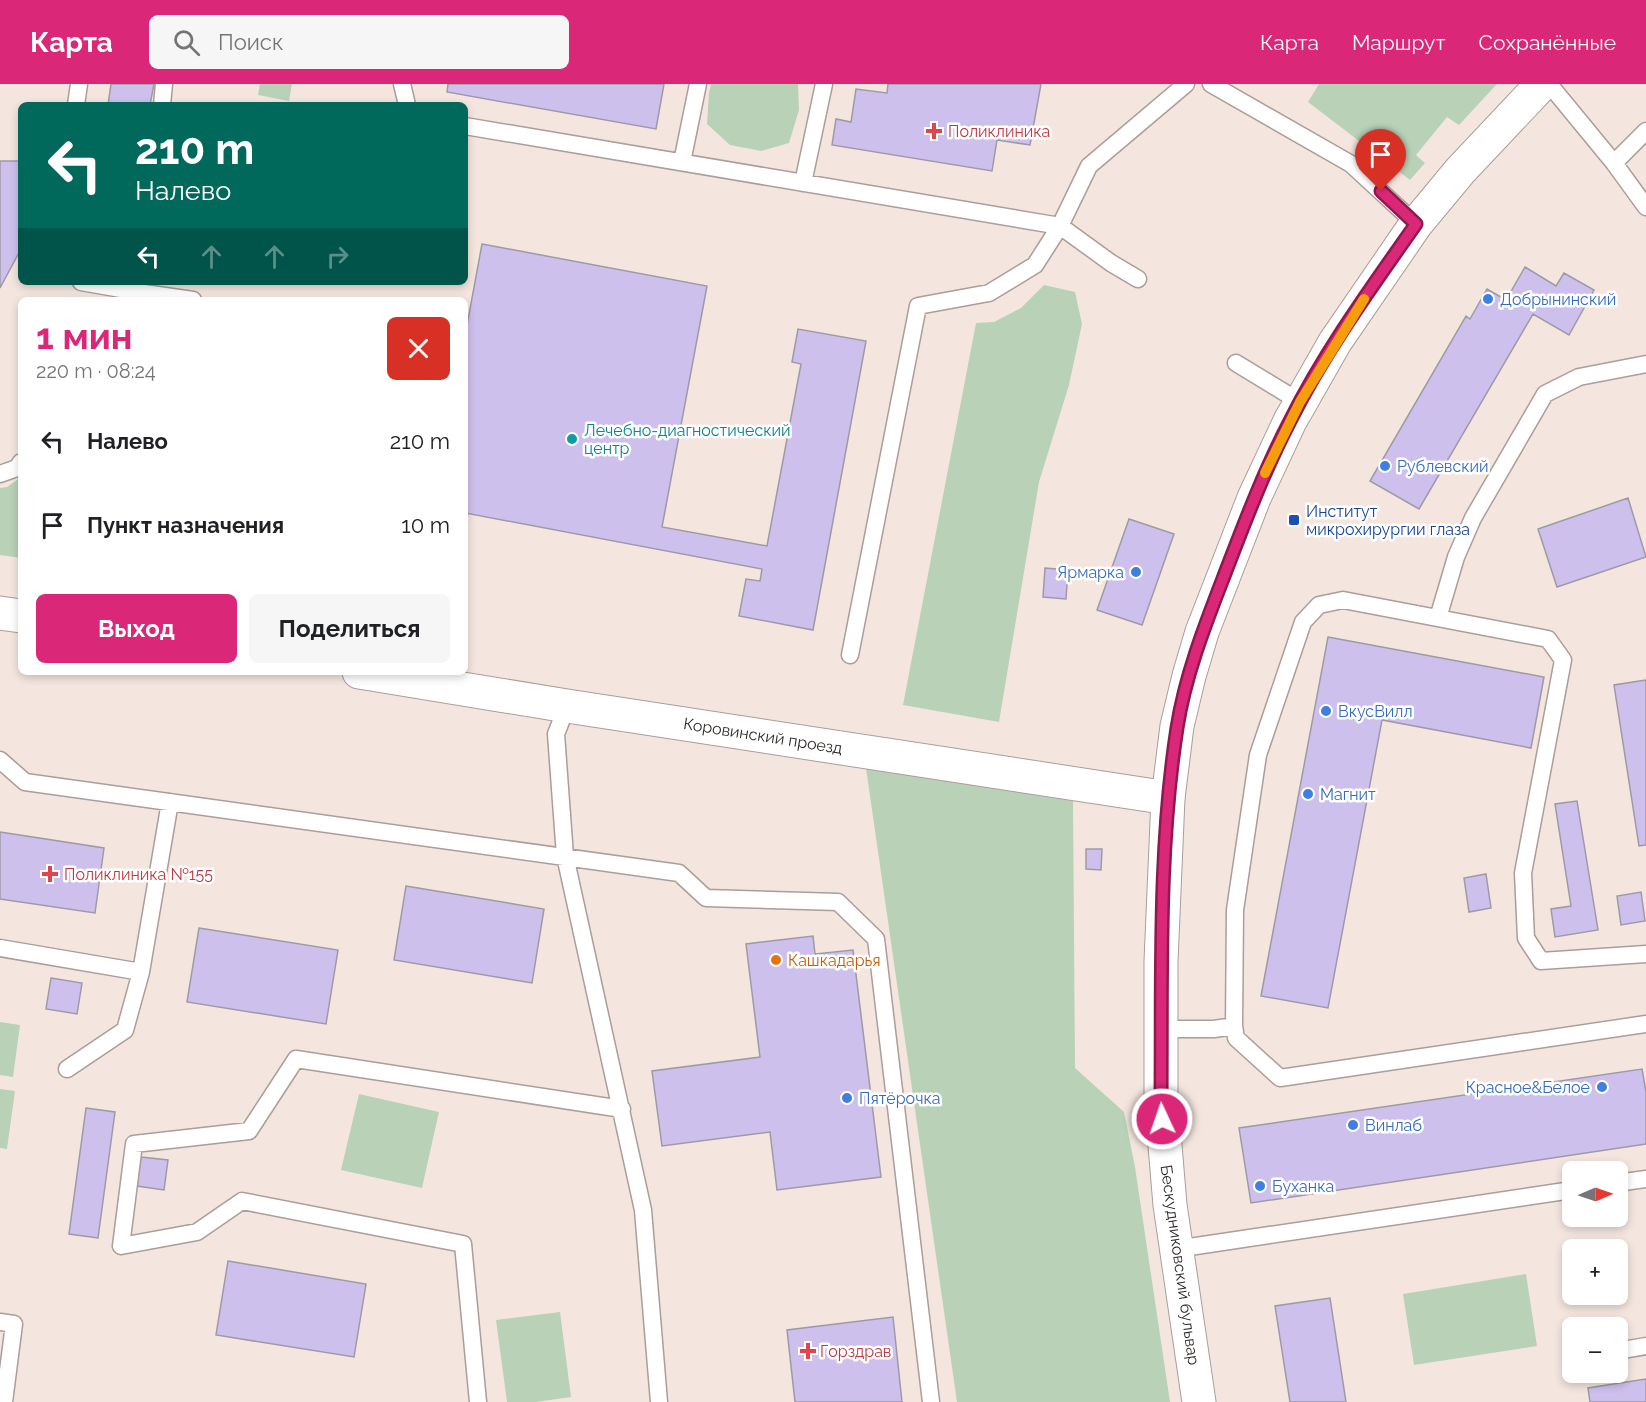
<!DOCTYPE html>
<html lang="ru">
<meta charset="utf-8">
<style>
:root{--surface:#fff;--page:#f6f6f6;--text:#202124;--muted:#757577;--accent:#db2777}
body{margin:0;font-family:Raleway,sans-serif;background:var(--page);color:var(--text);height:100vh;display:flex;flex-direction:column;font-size:22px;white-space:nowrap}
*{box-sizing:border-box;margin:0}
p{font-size:20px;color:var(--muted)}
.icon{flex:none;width:33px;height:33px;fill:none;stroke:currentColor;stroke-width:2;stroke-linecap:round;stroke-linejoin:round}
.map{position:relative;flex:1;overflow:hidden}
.details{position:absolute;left:18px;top:213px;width:450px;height:378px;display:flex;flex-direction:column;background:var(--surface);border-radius:9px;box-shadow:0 3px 9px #0003}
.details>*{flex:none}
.hud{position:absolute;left:18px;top:18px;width:450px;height:183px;border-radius:9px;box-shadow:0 3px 9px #0003;background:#00695c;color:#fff;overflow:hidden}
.needle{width:39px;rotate:88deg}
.tools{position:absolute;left:1562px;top:1077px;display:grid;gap:12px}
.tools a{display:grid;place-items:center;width:66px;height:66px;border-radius:9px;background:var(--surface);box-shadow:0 3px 9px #0003;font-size:30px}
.pin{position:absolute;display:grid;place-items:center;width:51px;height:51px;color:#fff;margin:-62px -26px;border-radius:50% 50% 50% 0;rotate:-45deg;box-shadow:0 0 6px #0007}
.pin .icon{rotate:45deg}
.me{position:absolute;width:66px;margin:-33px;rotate:357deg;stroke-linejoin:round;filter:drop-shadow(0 0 4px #0008)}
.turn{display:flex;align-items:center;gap:21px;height:126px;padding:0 18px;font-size:27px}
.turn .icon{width:78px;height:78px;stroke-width:2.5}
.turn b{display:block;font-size:42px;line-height:51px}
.lanes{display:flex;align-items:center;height:57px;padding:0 18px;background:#0003;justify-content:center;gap:30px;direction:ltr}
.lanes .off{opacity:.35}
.round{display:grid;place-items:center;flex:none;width:63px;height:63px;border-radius:9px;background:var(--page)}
.headline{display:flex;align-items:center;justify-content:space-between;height:102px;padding:0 18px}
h1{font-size:36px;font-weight:700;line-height:45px;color:var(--accent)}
.action{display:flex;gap:12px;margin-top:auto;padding:12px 18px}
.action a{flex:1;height:69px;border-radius:9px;background:var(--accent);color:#fff;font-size:24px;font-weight:700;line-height:69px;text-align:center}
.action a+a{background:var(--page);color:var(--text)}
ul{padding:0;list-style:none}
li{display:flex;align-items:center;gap:18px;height:84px;padding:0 18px}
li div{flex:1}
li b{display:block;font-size:22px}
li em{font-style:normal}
header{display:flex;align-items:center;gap:36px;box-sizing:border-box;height:84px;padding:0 30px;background:var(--accent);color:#fff}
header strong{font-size:28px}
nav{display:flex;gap:33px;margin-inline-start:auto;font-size:21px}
.search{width:420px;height:54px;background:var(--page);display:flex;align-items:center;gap:15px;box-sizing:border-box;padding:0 21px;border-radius:9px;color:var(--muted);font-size:22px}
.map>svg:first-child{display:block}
.green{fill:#b9d2b7}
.building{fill:#cec0ed;stroke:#9d9aa6;stroke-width:1.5}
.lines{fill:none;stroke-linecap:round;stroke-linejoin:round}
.lane-casing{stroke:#ab9d97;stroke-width:19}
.street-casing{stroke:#ab9d97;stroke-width:35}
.secondary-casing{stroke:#ab9d97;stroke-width:35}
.lane{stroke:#fff;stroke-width:16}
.street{stroke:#fff;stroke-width:33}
.secondary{stroke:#fff;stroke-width:33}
.route-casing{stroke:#8e194d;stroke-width:15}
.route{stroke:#db2777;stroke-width:10}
.slow{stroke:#f59e0b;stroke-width:10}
.health-dot{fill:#e0444e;stroke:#fff;stroke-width:2}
.shop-dot{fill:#3f7fe0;stroke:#fff;stroke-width:2}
.culture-dot{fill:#0f9aa8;stroke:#fff;stroke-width:2}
.transit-dot{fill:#1a4fb4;stroke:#fff;stroke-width:2}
.food-dot{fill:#e8710a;stroke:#fff;stroke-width:2}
.labels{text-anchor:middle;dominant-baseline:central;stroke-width:5;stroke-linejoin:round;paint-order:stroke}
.health-label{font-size:16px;fill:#be3a42;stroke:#fff;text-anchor:start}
.shop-label{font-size:16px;fill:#366cbe;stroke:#fff;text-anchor:start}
.culture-label{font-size:16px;fill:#0d838f;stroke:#fff;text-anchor:start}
.transit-label{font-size:16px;fill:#164399;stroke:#fff;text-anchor:start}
.street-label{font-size:16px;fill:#2d2825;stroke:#fff}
.food-label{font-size:16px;fill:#c56008;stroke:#fff;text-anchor:start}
</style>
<header>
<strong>Карта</strong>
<div class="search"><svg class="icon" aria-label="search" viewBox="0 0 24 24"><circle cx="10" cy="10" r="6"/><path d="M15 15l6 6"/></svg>Поиск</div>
<nav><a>Карта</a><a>Маршрут</a><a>Сохранённые</a></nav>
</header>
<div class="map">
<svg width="1646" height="1318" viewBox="0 0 1646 1318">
<rect width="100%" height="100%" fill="#f4e6df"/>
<path class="green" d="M260,0H292L289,17L258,11Z
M711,0H798L799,26L789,59L761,67L730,61L707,40L709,8Z
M1319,0H1497L1459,41L1447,33L1416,71L1425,79L1410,96L1308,18Z
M1044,201L1075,208L1082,240L1069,301L1039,398L999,638L903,621L976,239L994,238L1021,224Z
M21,393V474L0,471V404L7,403Z
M866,684L1073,717L1075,984L1124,1028L1135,1083L1170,1318H957Z
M0,938L20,941L13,993L0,991Z
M0,1005L15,1007L7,1065L0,1064Z
M359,1010L439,1028L422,1104L341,1086Z
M1526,1190L1537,1262L1414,1281L1403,1210Z
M560,1228L571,1313L536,1318H507L496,1236Z"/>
<path class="building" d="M111,0H154L150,21H108Z
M448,0H664L656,45L447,8Z
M888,0H1041L1030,61L997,56L992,87L832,61L836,35L851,38L856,5L887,9Z
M0,77H21V165L0,204Z
M482,160L707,202L662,443L767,462L801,280L792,278L798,245L866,257L813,546L739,532L746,495L760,497L762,485L465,429V252Z
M1525,183L1556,202L1564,189L1594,206L1569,251L1533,230L1419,425L1370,397L1466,232L1470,235L1487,205L1506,216Z
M1628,414L1646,473L1557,503L1538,445Z
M1129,435L1174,450L1142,541L1097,526Z
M1045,484L1068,486L1066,515L1043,513Z
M1328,553L1544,593L1531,664L1382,636L1328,924L1261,912Z
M1646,596V761L1639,762L1614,601Z
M1577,717L1598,846L1555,853L1551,825L1571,822L1555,720Z
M0,748L104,764L95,829L0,815Z
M1086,765H1102L1101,786L1086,785Z
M1486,790L1491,824L1469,828L1464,794Z
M406,802L544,825L532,899L394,876Z
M1641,808L1645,837L1621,841L1617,812Z
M199,844L338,866L326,940L187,918Z
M813,852L815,870L853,866L881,1093L777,1106L770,1048L662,1062L652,987L760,973L746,860Z
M51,894L82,899L77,930L46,925Z
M1642,985L1646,1008V1060L1251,1119L1239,1044Z
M86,1024L115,1028L98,1154L69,1150Z
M141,1073L168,1076L164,1106L137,1102Z
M228,1177L366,1200L354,1273L216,1251Z
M1330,1214L1346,1318H1290L1275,1222Z
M893,1233L902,1318H795L787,1246Z
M1646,1295V1318H1590L1588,1304Z"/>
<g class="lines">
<defs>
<path id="lane" d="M402,0L407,21
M1211,0L1351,80L1416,140
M1549,0L1614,79L1646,123
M76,21L79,0
M162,21L164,0
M465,42L1060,142L1111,179L1138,195
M682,78L698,0
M1614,79L1646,47
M803,99L824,0
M81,198L144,209L143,216
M144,209L193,216
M1236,279L1300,318
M0,390L17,384L21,378
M1438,534L1456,473L1473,434L1545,310L1579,293L1646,280
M850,571L918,222L989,209L1035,181L1060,142L1089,82L1186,0
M567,622L556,650L565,772L643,1126L659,1318
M0,676L25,698L679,789L706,814L838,818L876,855L931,1318
M0,864L141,888
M1646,870L1541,877L1526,854L1523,789L1563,576L1548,555L1343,516L1319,521L1303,538L1258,671L1235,826L1234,942L1236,954L1280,994L1646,940
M1161,945H1214L1234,942
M67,985L125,946L141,888L170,718
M1617,1099L1646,1095
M1176,1165L1572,1106
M0,1238L14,1240L4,1318
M1617,1267L1646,1262
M478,1318L463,1160L242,1117L197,1148L121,1162L134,1060L249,1047L296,975L622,1025"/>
<path id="street" d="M0,529L21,532
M359,588L567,622L1168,714"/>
<path id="secondary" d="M1199,1318L1170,1121L1161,1014V877L1168,714L1177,642L1189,592L1202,548L1254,414L1290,337L1335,258L1416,140L1460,87L1542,0"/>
</defs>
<use href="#lane" class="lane-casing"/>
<use href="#street" class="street-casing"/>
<use href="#secondary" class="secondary-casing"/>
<use href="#lane" class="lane"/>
<use href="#street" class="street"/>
<use href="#secondary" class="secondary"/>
</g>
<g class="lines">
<defs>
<path id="route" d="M1162,1035L1161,1014C1162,890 1158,766 1177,644C1185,592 1205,541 1224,492C1244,440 1264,387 1290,337C1325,267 1371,204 1416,140L1381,107"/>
</defs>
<use href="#route" class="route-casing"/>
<use href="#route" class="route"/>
<path class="slow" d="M1265,389L1300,318L1364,215"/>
</g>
<g class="health-dot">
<path d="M931 38h6v6h6v6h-6v6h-6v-6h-6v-6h6z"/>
<path d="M47 781h6v6h6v6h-6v6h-6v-6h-6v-6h6z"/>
<path d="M805 1258h6v6h6v6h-6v6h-6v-6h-6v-6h6z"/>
</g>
<g class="shop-dot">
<circle cx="1488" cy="215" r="6"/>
<circle cx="1385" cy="382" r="6"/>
<circle cx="1136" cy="488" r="6"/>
<circle cx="1326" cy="627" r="6"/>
<circle cx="1308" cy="710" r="6"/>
<circle cx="1602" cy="1003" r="6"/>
<circle cx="847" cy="1014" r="6"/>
<circle cx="1353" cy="1041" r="6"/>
<circle cx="1260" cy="1102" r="6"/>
</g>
<circle class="culture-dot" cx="572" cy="355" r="6"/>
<rect class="transit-dot" x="1288" y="430" width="12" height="12" rx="3"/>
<circle class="food-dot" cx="776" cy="876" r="6"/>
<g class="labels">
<g class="health-label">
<text x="948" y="47">Поликлиника</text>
<text x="64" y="790">Поликлиника №155</text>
<text x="820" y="1267">Горздрав</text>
</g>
<g class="shop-label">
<text x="1500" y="215">Добрынинский</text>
<text x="1397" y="382">Рублевский</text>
<text x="1124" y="488" text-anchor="end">Ярмарка</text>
<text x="1338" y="627">ВкусВилл</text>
<text x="1320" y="710">Магнит</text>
<text x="1590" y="1003" text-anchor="end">Красное&amp;Белое</text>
<text x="859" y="1014">Пятёрочка</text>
<text x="1365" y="1041">Винлаб</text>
<text x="1272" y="1102">Буханка</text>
</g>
<g class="culture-label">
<text x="584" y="346">Лечебно-диагностический<tspan x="584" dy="18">центр</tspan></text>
</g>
<g class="transit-label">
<text x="1306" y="427">Институт<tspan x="1306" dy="18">микрохирургии глаза</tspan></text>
</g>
<g class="street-label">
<text transform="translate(763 652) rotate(9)">Коровинский проезд</text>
<text transform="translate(1180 1181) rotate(82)">Бескудниковский бульвар</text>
</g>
<g class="food-label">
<text x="788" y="876">Кашкадарья</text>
</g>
</g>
</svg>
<div class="tools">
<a><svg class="needle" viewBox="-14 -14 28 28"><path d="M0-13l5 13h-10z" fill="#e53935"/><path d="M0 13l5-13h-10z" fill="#757577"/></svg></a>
<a>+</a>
<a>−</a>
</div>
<div class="pin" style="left:1381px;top:107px;background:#d93025"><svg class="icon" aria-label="arrive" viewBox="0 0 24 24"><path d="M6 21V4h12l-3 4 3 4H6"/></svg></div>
<svg class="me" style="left:1162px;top:1035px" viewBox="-20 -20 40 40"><circle r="17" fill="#db2777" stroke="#fff" stroke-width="3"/><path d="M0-11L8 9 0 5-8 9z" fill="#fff"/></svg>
<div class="hud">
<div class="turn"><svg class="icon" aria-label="left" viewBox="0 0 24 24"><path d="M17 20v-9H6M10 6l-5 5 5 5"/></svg><div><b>210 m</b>Налево</div></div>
<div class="lanes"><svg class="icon" aria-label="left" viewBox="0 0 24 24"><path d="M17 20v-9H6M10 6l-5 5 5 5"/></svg><svg class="icon off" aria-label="ahead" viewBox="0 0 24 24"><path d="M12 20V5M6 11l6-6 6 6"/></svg><svg class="icon off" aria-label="ahead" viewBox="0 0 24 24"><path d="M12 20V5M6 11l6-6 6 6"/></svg><svg class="icon off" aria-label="right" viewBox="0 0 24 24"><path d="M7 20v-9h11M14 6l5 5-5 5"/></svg></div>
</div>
<section class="details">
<div class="headline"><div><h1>1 мин</h1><p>220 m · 08:24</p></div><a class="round" style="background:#d93025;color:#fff"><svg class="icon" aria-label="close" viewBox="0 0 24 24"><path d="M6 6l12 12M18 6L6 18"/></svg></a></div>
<ul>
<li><svg class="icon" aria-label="left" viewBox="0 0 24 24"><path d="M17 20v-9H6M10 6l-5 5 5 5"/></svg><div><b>Налево</b></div><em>210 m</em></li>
<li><svg class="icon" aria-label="arrive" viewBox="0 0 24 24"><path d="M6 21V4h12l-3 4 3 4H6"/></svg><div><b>Пункт назначения</b></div><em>10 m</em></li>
</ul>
<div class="action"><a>Выход</a><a>Поделиться</a></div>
</section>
</div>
